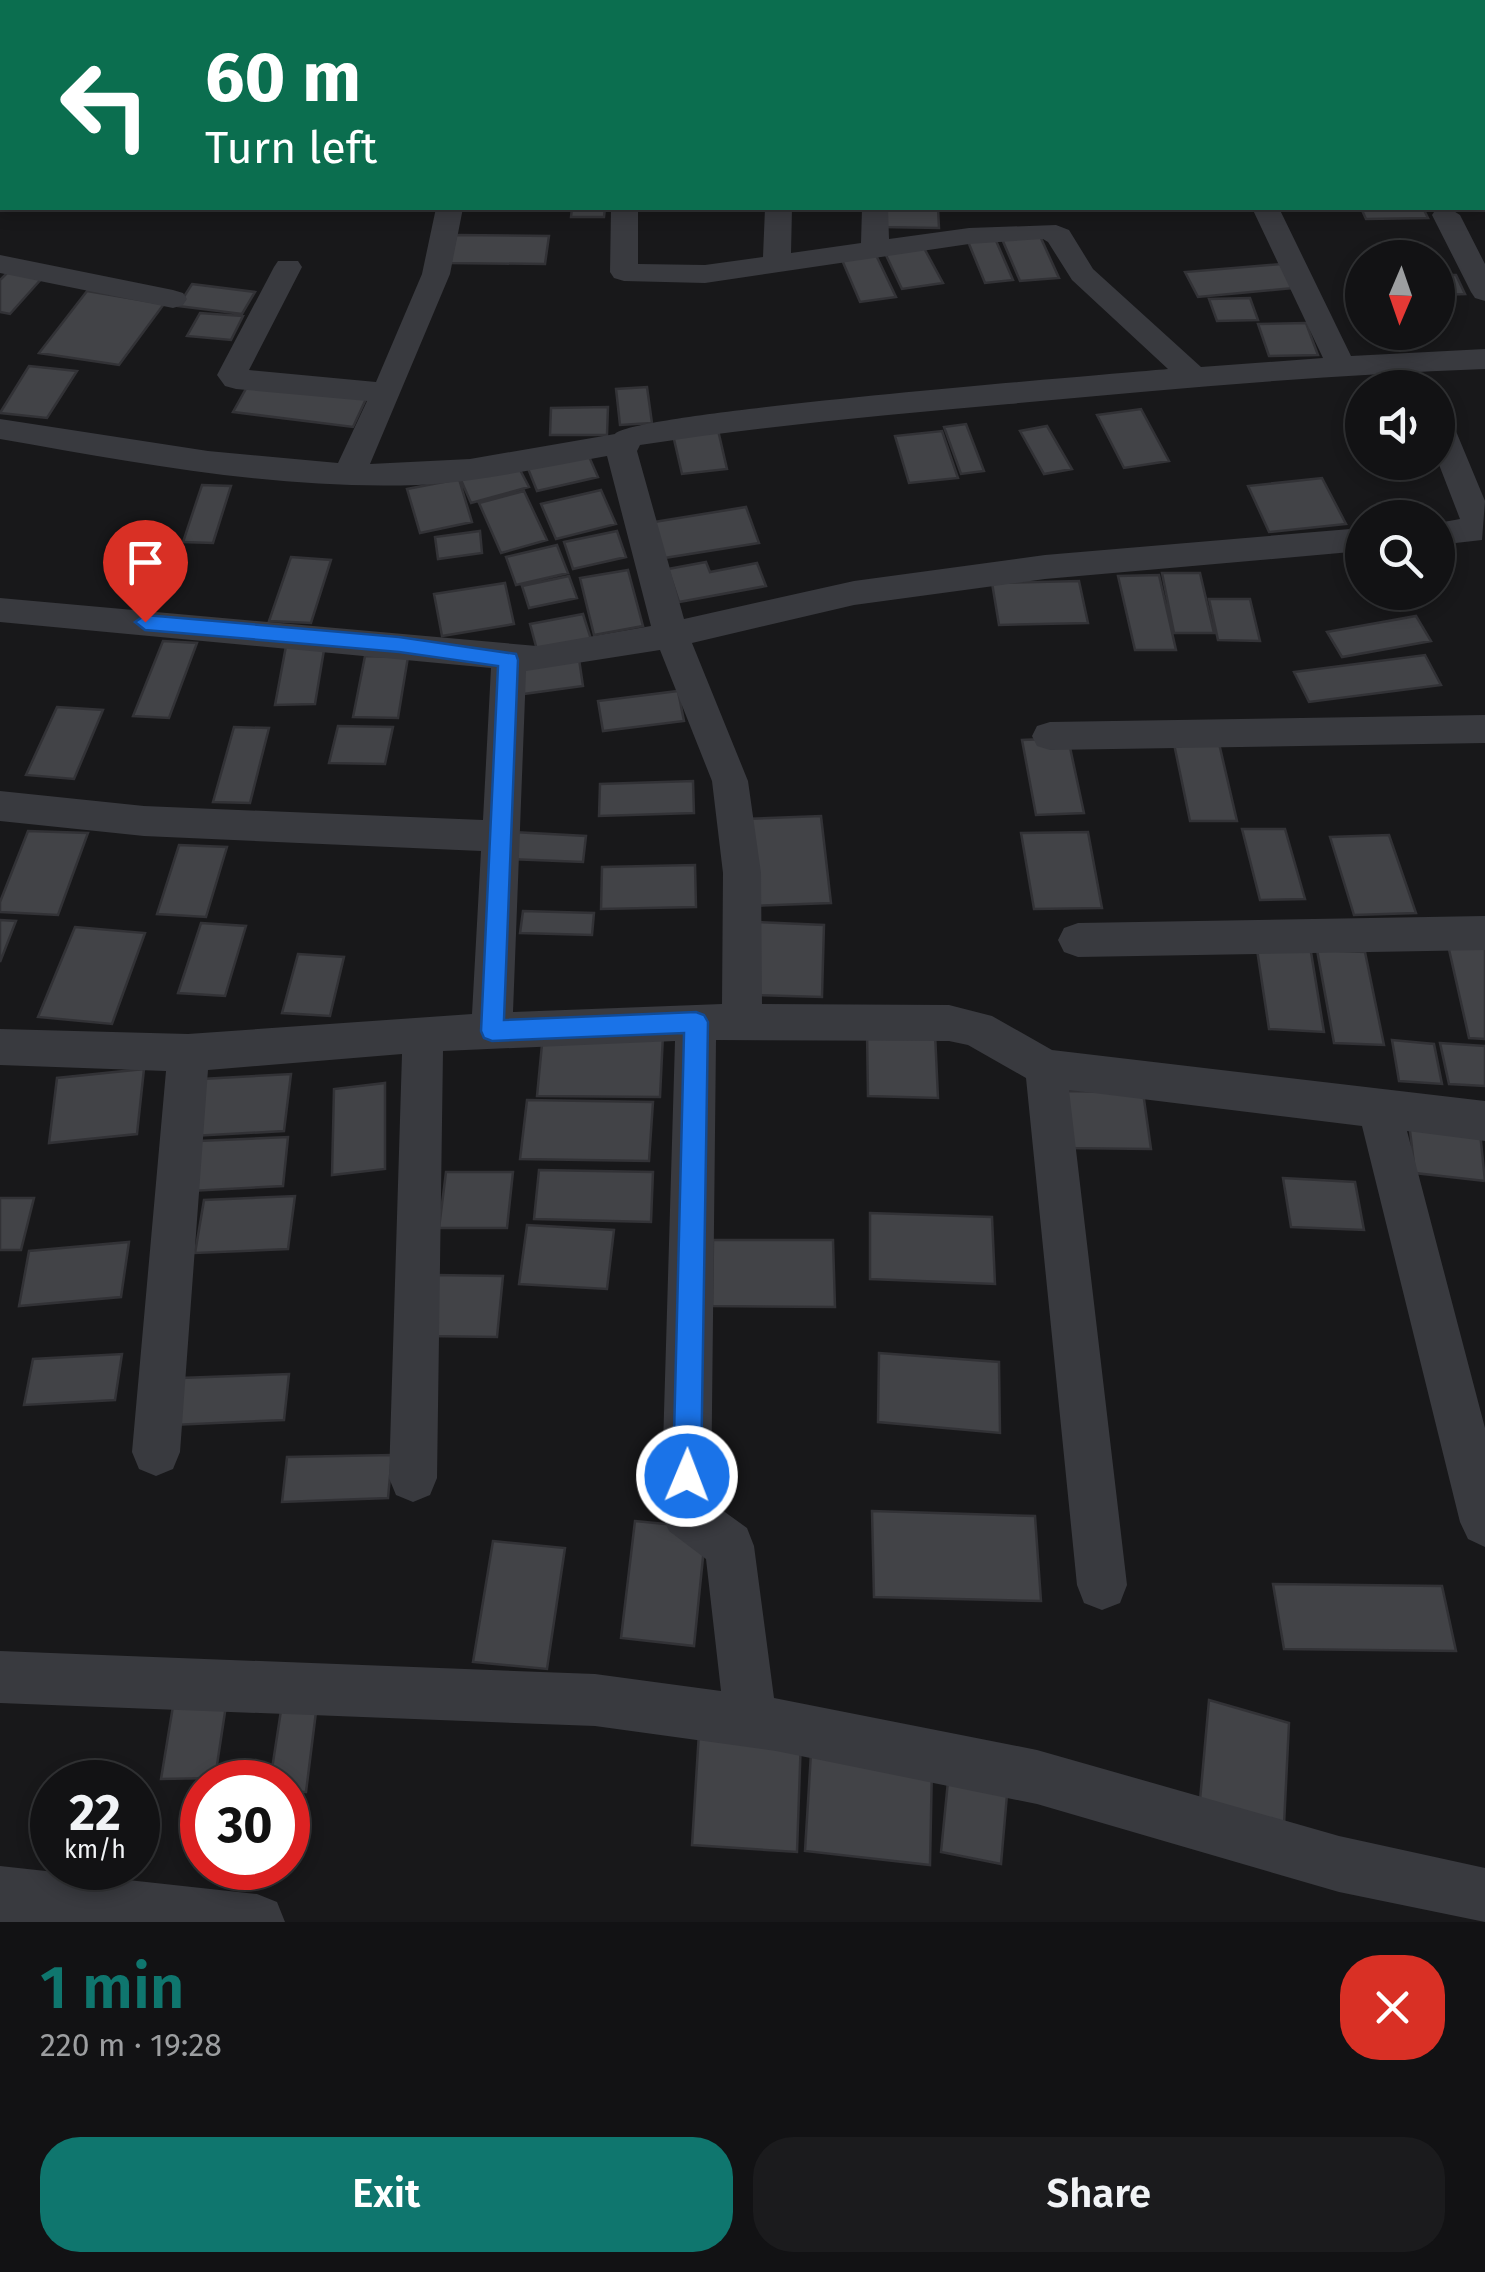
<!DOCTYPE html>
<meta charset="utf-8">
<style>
:root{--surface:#121214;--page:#1b1b1d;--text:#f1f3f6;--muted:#9c9ea0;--line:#313234;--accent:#0f766e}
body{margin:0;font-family:"Fira Sans",sans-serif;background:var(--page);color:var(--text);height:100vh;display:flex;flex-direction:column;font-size:38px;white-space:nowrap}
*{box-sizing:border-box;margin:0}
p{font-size:32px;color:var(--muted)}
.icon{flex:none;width:55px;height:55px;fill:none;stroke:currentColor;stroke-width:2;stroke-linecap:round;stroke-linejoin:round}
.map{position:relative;height:1922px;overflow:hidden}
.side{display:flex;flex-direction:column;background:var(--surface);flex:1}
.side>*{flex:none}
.guide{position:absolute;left:0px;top:0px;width:1485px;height:210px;box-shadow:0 5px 15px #0003,0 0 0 2px var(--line);background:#0b6e4f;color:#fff;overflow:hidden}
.needle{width:65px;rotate:182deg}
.controls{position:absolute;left:1345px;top:240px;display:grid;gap:20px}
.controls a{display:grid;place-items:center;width:110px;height:110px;border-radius:50%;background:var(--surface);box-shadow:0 5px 15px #0003,0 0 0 2px var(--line);font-size:50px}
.speed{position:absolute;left:30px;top:1760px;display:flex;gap:20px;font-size:50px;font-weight:700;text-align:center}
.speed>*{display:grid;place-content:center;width:130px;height:130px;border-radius:50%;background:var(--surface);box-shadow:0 5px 15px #0003,0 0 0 2px var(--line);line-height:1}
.speed small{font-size:25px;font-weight:400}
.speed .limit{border:15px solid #d22;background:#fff;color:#111}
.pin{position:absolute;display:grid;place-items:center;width:85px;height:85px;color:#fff;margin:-102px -42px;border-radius:50% 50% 50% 0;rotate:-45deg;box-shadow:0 0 10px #0007}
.pin .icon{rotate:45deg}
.me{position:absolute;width:110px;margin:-55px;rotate:1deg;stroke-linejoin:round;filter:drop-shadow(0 0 8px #0008)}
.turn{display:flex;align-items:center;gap:35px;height:210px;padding:0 40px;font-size:45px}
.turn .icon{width:130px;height:130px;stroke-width:2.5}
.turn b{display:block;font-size:70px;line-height:85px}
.round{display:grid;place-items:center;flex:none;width:105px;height:105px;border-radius:40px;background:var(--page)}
.head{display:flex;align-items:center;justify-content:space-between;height:170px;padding:0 40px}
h1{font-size:60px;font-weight:600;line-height:75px;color:var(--accent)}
.cta{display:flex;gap:20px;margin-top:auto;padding:20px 40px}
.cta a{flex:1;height:115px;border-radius:40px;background:var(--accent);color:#fff;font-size:40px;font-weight:600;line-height:115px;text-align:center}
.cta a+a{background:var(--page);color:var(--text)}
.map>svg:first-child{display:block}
.building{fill:#424347;stroke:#323236;stroke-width:2.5}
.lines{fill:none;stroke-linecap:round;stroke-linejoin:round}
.minor{fill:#393a3f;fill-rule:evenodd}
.route{fill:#1a73e8;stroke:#114b97;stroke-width:2.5}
</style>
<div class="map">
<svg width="1485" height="1922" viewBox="0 0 1485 1922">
<rect width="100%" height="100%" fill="#18181a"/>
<path class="building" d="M572,208H605L604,217H571Z
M882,208H938L939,228L883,227Z
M1361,208H1423L1428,218L1366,219Z
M456,235L549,236L545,264L450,263Z
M994,236L1013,280L985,283L967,239Z
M1040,236L1059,278L1020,281L1002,239Z
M924,248L943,283L902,289L885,253Z
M876,255L896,297L860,302L842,260Z
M1281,264L1294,288L1198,297L1185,272Z
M10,270L43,277L10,314L0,312V280Z
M1438,275H1456L1465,294L1438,295Z
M192,284L255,292L242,314L178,306Z
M87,291L164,304L119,365L39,353Z
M1250,298L1258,320L1217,321L1209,299Z
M200,313L243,316L231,340L187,336Z
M1306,323L1318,355L1269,356L1258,324Z
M29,366L77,371L47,418L0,413Z
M248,385L366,399L353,427L233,412Z
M647,387L652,423L620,425L616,389Z
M608,407L607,435H550L551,408Z
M1141,409L1169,461L1124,468L1097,415Z
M966,424L984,471L961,474L944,427Z
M1047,426L1072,469L1044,474L1020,431Z
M718,430L727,469L682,474L673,435Z
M942,431L958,478L909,483L895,436Z
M587,452L598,477L537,491L527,466Z
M517,464L529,487L471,503L461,480Z
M1322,478L1346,524L1269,532L1248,486Z
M459,479L472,522L420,533L407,489Z
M202,485L231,486L213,543L183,542Z
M601,490L616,524L556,539L541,504Z
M524,491L547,540L501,553L479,503Z
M746,507L759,543L658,559L648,523Z
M480,531L482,553L438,559L435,537Z
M617,531L626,557L573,569L564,542Z
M557,545L568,573L516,585L506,557Z
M291,557L331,560L311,623L269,621Z
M706,562L710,572L757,563L766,586L679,602L668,569Z
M628,570L643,626L594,635L580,578Z
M1162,573H1200L1214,633H1174Z
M1159,575L1176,650H1135L1118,576Z
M569,576L577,598L529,608L522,586Z
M1079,581L1088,623L999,625L992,583Z
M505,583L514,624L442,636L434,594Z
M1209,599H1250L1260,641L1218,640Z
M583,614L591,639L537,650L530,624Z
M1416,616L1431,641L1342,657L1327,632Z
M163,641L197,643L169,718L133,716Z
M325,644L315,704L275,705L286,646Z
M1425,655L1441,685L1309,702L1294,672Z
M365,656L408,657L398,718L353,717Z
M579,659L583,686L516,695L513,667Z
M678,691L684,721L603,731L598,701Z
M57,707L103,710L74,779L26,775Z
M338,726L393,727L385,764L329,763Z
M234,727L269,728L250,803L213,802Z
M1068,738L1084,813L1036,815L1022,740Z
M1173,739H1218L1237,821H1190Z
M693,781L694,813L599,816L600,784Z
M821,816L831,903L749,906L743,819Z
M1242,829H1285L1305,899L1260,900Z
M28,831L88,833L58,915L0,912V902Z
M513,832L586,836L583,862L509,859Z
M1088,832L1102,908L1034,909L1021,833Z
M1389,835L1416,913L1354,915L1330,837Z
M179,845L227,847L206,917L157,914Z
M695,865L696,907L601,909L602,867Z
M523,911L594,913L592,935L520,933Z
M0,920L16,921L0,962Z
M756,922L824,925L822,997L752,995Z
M201,923L246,926L225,996L178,993Z
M75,927L145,933L112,1024L38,1017Z
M1256,943L1310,946L1324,1032L1269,1029Z
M1448,945L1485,947V1039L1469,1038Z
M1317,950L1365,952L1384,1045L1334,1043Z
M298,954L344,957L330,1016L282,1013Z
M867,1031L935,1033L938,1098L868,1096Z
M543,1034L663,1035L660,1097L537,1096Z
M1392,1040L1434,1044L1442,1084L1399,1081Z
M1440,1043L1485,1046V1086L1449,1084Z
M144,1069L137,1134L49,1143L57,1078Z
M291,1074L284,1131L192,1136L201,1079Z
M385,1083V1169L332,1175L334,1089Z
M1056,1091L1143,1092L1151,1149L1063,1148Z
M527,1100L653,1102L649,1161L520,1159Z
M1408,1114L1479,1122L1485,1181L1415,1173Z
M288,1137L283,1186L190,1191L198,1141Z
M539,1170L653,1172L651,1222L534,1219Z
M446,1172H513L507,1228H439Z
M1283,1178L1355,1182L1364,1230L1291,1227Z
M295,1196L288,1249L195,1253L204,1200Z
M0,1198H34L21,1250H0Z
M870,1213L992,1217L995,1284L870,1279Z
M527,1225L614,1230L607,1289L519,1284Z
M713,1240H833L835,1307L712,1306Z
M129,1242L121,1297L19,1306L29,1251Z
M435,1275L503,1276L497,1337L427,1336Z
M879,1353L999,1362L1000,1433L878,1422Z
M122,1354L115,1400L24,1405L33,1359Z
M289,1374L284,1420L172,1425L180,1378Z
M392,1455L388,1498L282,1502L287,1457Z
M872,1511L1035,1516L1041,1601L874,1597Z
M635,1521L706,1528L694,1646L621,1638Z
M493,1541L565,1548L547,1669L473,1662Z
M1273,1584L1442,1586L1456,1651L1284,1649Z
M227,1699L215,1778L161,1779L174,1700Z
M1209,1700L1289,1723L1284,1825L1200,1800Z
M282,1704H317L306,1792H288V1782H270Z
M699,1732L801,1738L797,1852L692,1845Z
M811,1753L932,1766L930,1865L805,1851Z
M949,1771L1008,1783L1001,1864L941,1852Z"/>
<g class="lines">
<path class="minor" d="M947,0H971L972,2H948Z
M0,19H2V33H0Z
M1482,62H1485V76H1482Z
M0,154H2V170H0Z
M436,208H463L450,274L370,464L470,459L615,434C633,412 1104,375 1168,369L1072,280L1048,242L1043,239L969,244L705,283L624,281L614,278L610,272L611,208H638V264L705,265L763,257L765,208H792L791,253L861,243L862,208H888L889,239L969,228L1056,225L1069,230L1093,269L1201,367L1323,358L1252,208H1279L1351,356L1485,349V369C1326,375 1167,389 1009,404C886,415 762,426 640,445L637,451L684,619L854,581L1045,555L1362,528V551L1045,579L854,605L692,643L748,781L761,873L762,1004L949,1005L992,1016L1052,1050L1485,1101V1141L1407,1131L1485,1428V1547L1468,1539L1460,1522L1362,1126L1069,1090L1127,1585L1120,1603L1102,1610L1084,1603L1077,1585L1026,1078L968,1045L949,1041L716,1040L711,1502L747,1528L754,1546L774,1698L1037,1750L1339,1836L1485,1868V1922L1339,1892L1037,1804L776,1751L595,1726L0,1703V1651L595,1674L721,1691L706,1559L669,1531L661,1514L675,1041L443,1051L437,1478L430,1495L413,1502L396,1495L389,1478L402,1054L208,1070L180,1452L173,1469L156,1476L139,1469L132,1452L166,1071L0,1065V1029L188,1034L472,1014L481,851L144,836L0,821V791L144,806L483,820L491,668L0,622V598L537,646L651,626L607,456C544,467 481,482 418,485C277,490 138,463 0,439V419L208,451L338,463L367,401L236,389L225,386L217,375L274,267L278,261H298L302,267L249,370L376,382L422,274ZM660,650L712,781L723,873L722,1004L513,1012L526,671Z
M1449,208L1460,215L1485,264V301L1475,298L1471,292L1432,215L1436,209Z
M0,255L173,290L183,293L187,299L183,305L173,308L0,273Z
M1438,414L1449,417L1453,424L1485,501L1482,540L1438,545V523L1460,519L1438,462Z
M1485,715V743L1050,750L1037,746L1032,736L1037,726L1050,722Z
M1485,916V950L1078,957L1064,952L1058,940L1064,928L1078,923Z
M0,1866L257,1894L277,1902L285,1922H0Z"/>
</g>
<path class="route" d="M145,615L399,637L516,654L518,660L504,1020L696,1012L704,1015L708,1022L701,1476L697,1486L687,1490L677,1486L673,1476L684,1033L492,1041L484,1038L481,1031L498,666L399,652L145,630L135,622Z"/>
</svg>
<div class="controls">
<a><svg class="needle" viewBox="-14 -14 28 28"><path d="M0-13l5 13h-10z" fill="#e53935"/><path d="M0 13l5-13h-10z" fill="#9c9ea0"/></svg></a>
<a><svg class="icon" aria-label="sound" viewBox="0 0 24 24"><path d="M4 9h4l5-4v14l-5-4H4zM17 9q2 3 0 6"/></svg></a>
<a><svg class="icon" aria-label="search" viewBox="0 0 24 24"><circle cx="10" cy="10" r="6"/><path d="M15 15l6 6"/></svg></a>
</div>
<div class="speed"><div>22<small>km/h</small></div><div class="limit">30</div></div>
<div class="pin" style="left:145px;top:622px;background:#d93025"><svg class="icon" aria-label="arrive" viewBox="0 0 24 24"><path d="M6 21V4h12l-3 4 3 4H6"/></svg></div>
<svg class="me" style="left:687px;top:1476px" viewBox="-20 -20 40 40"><circle r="17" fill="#1a73e8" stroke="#fff" stroke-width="3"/><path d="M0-11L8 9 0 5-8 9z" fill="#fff"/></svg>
<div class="guide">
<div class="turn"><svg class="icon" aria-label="left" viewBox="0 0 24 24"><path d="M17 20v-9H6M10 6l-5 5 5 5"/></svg><div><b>60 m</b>Turn left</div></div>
</div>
</div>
<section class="side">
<div class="head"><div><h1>1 min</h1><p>220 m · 19:28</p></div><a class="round" style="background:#d93025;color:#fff"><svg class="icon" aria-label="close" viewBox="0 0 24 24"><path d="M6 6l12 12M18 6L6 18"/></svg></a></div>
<div class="cta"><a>Exit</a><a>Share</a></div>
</section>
